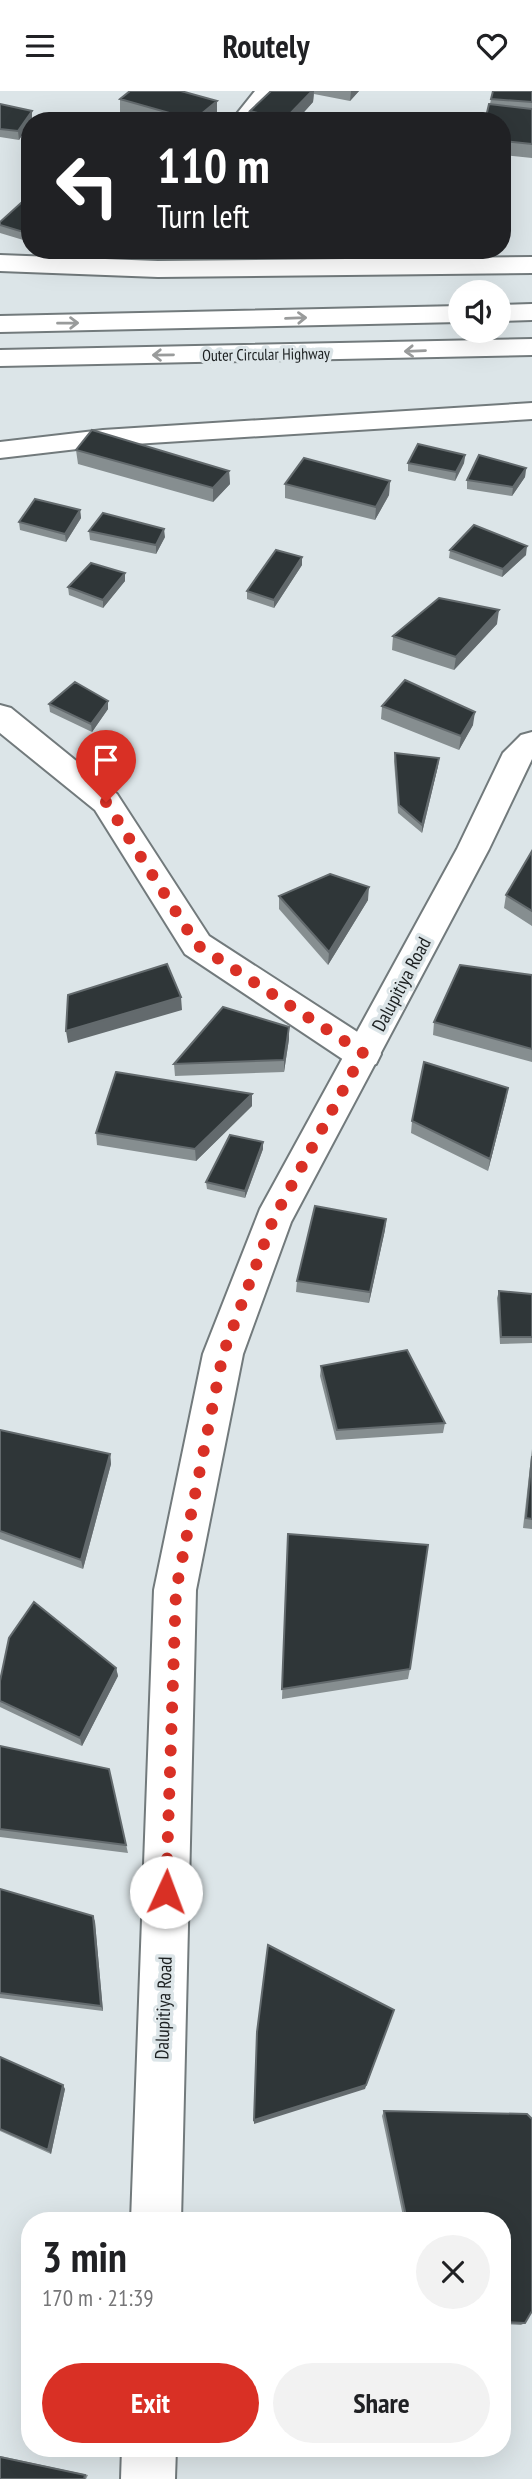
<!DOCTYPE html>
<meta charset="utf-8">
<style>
:root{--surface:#fff;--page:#f2f2f2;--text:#202124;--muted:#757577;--accent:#d93025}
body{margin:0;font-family:"PT Sans Narrow",sans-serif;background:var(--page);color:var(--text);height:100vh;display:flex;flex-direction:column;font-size:26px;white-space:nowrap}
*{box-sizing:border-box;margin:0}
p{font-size:23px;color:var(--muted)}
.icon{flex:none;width:38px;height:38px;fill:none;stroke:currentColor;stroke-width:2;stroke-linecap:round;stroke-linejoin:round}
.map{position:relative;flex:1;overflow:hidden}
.panel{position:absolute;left:21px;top:2121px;width:490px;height:245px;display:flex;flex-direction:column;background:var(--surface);border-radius:28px;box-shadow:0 7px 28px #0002}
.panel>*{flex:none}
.hud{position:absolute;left:21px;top:21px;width:490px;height:147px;border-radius:28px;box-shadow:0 7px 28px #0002;background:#202124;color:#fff;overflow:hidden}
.fabs{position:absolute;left:448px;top:189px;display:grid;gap:14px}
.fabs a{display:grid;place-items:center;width:63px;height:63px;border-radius:50%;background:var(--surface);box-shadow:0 7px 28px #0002;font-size:35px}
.pin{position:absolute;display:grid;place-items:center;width:60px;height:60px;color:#fff;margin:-72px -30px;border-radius:50% 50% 50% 0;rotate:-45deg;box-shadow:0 0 7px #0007}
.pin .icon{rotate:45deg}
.me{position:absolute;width:77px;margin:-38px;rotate:2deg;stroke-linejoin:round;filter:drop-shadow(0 0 5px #0008)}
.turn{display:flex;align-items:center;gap:24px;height:147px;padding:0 21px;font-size:32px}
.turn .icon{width:91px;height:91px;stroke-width:2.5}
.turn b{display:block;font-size:49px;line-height:60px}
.round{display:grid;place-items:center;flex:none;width:74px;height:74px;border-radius:37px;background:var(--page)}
.summary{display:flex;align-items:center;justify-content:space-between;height:119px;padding:0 21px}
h1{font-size:42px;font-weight:700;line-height:52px}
.primary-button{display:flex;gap:14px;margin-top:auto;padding:14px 21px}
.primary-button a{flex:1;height:80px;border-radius:42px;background:var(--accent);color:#fff;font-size:28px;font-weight:700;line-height:80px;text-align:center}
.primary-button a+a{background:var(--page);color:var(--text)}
header{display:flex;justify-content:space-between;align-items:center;height:91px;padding:0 21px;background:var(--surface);font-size:32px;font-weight:700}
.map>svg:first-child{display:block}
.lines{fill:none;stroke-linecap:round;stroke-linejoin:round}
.street-casing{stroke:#727a7c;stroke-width:4}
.secondary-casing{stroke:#727a7c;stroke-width:4}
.highway-casing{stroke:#727a7c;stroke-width:4}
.street{fill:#fff;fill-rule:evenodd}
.secondary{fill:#fff;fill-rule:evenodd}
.highway{fill:#fff;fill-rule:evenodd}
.wall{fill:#868e90}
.shaded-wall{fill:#636a6d}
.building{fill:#2f3638;stroke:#636a6d;stroke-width:2}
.oneway{stroke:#999b9b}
.route{stroke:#d93025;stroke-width:12;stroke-dasharray:0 21.6}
.labels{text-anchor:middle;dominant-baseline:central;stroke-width:7;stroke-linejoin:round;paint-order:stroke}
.far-street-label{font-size:16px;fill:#1c2021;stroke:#dce5e8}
.street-label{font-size:19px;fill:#1c2021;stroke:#dce5e8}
</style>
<header><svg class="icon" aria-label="menu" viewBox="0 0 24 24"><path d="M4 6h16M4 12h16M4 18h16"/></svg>Routely<svg class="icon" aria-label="heart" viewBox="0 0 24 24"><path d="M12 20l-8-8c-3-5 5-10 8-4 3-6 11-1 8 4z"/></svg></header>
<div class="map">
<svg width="532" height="2388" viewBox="0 0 532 2388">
<rect width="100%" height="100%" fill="#dce5e8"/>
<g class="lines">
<defs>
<path id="street" d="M255,0H278L255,30H231Z
M0,164L158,170L532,166V182L158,186L0,180Z
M532,312V328L103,355L0,367V351L103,339Z
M0,614L11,617L117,703L209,845L376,953L381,963L376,973L363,977L350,973L185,863L95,719L0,642Z"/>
<path id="secondary" d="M532,641V668L489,758L291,1131L243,1263L196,1499L181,2130H131L154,1499L203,1263L260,1118L457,758L503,662L521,644Z
M122,2357H176L175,2388H121Z"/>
<path id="highway" d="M532,213V229L499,230V214Z
M460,215V231L0,241V225Z
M532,248V264L0,275V259Z"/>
</defs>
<use href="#street" class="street-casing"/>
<use href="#secondary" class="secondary-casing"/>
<use href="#highway" class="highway-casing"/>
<use href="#street" class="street"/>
<use href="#secondary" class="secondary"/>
<use href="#highway" class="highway"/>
</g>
<path class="wall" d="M271,0H359L350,10L314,3L313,11L296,30H250V20Z
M532,0V67L502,64V30L490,13L491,8Z
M120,8L217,23L210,30H148L120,22Z
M0,13L32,28L30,30L19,49L0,46Z
M30,113V151L0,142V131Z
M76,359L229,380L230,393L213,411L78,373Z
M465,364L464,372L455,390L408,380V372Z
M526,377L525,386L512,405L467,398V389Z
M390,390L389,404L375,429L285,407V393Z
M80,419L81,427L66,451L20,439L19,431Z
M89,440L165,446L156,463L90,449Z
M450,459L526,464L502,486L449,467Z
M302,466V474L274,517L247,508V500Z
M125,482V490L103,517L69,504L68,496Z
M497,533L454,579L392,559L393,545Z
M108,610V618L92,641L50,621L49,613Z
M382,615L473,634L459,659L381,628Z
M395,662L439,667L438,675L422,742L398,722L394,670Z
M532,760V835L504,817L506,804Z
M279,805L368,809L328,874L279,818Z
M532,884V971L433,944L434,931Z
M289,948L284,981L175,985L174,973Z
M508,997L488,1080L411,1042L412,1030Z
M252,1015L196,1070L97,1054L96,1042Z
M263,1051V1058L245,1107L207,1098L206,1091Z
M386,1128L385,1139L369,1212L296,1201L297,1190Z
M499,1200L532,1203V1252L500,1253L497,1207Z
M321,1275L445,1332L443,1342L336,1349L320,1285Z
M0,1339L110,1363L111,1373L83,1478L0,1448Z
M532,1358V1438L523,1437Z
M288,1443L410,1578L408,1588L282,1608Z
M116,1577L118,1585L82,1655L0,1616V1590Z
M0,1655L109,1678L128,1762L0,1746Z
M0,1798L93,1825L95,1831L103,1920L0,1907Z
M0,1966L65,1998L51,2063L0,2040Z
M384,2020L527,2023L532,2028V2220L525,2232L521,2234L502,2233V2130H404L382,2025Z
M0,2365L88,2384L86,2388H0Z"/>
<path class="shaded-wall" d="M312,0H314L313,11L296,30H284Z
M351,0H359L350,10Z
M217,10V23L210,30H194Z
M32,20V28L30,30V32L19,49L18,40Z
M465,364L464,372L455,390L456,381Z
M526,377L525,386L512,405L513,396Z
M229,380L230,393L213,411V397Z
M390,390L389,404L375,429L376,416Z
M80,419L81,427L66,451L65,443Z
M164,438L165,446L156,463V454Z
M527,455L526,464L502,486L503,478Z
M302,466V474L274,517V509Z
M125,482V490L103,517V509Z
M499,519L497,533L454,579L456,566Z
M108,610V618L92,641L91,633Z
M475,621L473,634L459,659L461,645Z
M439,667L438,675L422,742V734Z
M369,796L368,809L328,874L329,861Z
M181,906L182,919L68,952L66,940Z
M289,936V948L284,981V969Z
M508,997L506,1009L488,1080L490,1068Z
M252,1003V1015L196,1070L195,1058Z
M263,1051V1058L245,1107V1100Z
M386,1128L385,1139L369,1212L370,1201Z
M110,1363L111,1373L83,1478L81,1469Z
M116,1577L118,1585L82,1655L80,1647Z
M93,1825L95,1831L103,1920L101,1915Z
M394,1919L365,1998L254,2033V2029Z
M63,1994L65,1998L51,2063L48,2059Z"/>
<path class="building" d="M130,0H181L217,10L194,29L120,8Z
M271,0H312L284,29L250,20Z
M493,0H532V11L491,8Z
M0,13L32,20L18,40L0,38Z
M489,13L532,18V53L502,50V30H485Z
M22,111L30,113V143L0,134V131Z
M92,339L229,380L213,397L76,359Z
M418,353L465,364L456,381L408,372Z
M479,364L526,377L513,396L467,389Z
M304,367L390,390L376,416L285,393Z
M35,408L80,419L65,443L19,431Z
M103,422L164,438L156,454L89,440Z
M474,434L527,455L503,478L450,459Z
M276,459L302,466L274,509L247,500Z
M91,472L125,482L103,509L68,496Z
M439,507L499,519L456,566L393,545Z
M405,589L475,621L461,645L382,615Z
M75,591L108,610L91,633L49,613Z
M395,662L439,667L422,734L399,714Z
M532,760V820L506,804Z
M330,783L369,796L329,861L279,805Z
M167,873L181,906L66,940L68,904Z
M460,874L532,884V958L434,931Z
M223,916L289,936L284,969L174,973Z
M424,971L508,997L490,1068L412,1030Z
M116,981L252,1003L195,1058L96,1042Z
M230,1044L263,1051L245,1100L206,1091Z
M315,1115L386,1128L370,1201L297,1190Z
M499,1200L532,1203V1246H501Z
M407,1259L445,1332L337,1339L321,1275Z
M0,1339L110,1363L81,1469L0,1440Z
M532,1365V1428L526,1427Z
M288,1443L428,1454L410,1578L282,1598Z
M34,1511L116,1577L80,1647L0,1610V1590L9,1547Z
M0,1655L109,1678L126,1754L0,1738Z
M0,1798L93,1825L101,1915L0,1902Z
M268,1854L394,1919L366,1994L254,2029L257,1941Z
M0,1966L63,1994L48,2059L0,2038Z
M384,2020L527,2023L532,2028V2220L525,2232L502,2231V2130H407Z
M0,2366L85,2384L84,2388H0Z"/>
<defs><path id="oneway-shaft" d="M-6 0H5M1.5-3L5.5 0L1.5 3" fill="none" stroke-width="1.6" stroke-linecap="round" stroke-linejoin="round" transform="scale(1.75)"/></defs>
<g class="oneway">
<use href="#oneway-shaft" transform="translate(296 227) rotate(-2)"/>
<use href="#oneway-shaft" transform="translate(68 232) rotate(-1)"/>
<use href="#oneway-shaft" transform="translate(415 260) rotate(178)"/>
<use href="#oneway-shaft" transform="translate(163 264) rotate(179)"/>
</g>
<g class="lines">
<path class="route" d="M106,711L197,854L363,962L273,1129L223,1263L176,1499L166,1801"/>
</g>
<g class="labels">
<g class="far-street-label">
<text transform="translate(266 263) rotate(-1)">Outer Circular Highway</text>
</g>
<g class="street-label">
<text transform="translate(401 893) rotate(-62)">Dalupitiya Road</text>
<text transform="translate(163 1917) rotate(-88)">Dalupitiya Road</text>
</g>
</g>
</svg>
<div class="fabs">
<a><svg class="icon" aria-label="sound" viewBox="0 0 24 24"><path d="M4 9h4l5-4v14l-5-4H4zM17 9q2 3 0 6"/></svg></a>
</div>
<div class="pin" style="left:106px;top:711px;background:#d93025"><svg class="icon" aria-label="arrive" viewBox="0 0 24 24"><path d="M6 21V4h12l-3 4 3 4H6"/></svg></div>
<svg class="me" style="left:166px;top:1801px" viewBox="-20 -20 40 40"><circle r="19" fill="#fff"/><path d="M0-13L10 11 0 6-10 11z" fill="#d93025"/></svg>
<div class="hud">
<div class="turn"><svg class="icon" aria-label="left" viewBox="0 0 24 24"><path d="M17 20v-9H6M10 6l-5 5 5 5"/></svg><div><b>110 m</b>Turn left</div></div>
</div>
<section class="panel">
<div class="summary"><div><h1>3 min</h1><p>170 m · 21:39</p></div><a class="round"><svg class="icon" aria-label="close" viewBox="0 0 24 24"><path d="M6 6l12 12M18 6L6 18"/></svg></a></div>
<div class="primary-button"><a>Exit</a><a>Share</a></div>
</section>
</div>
